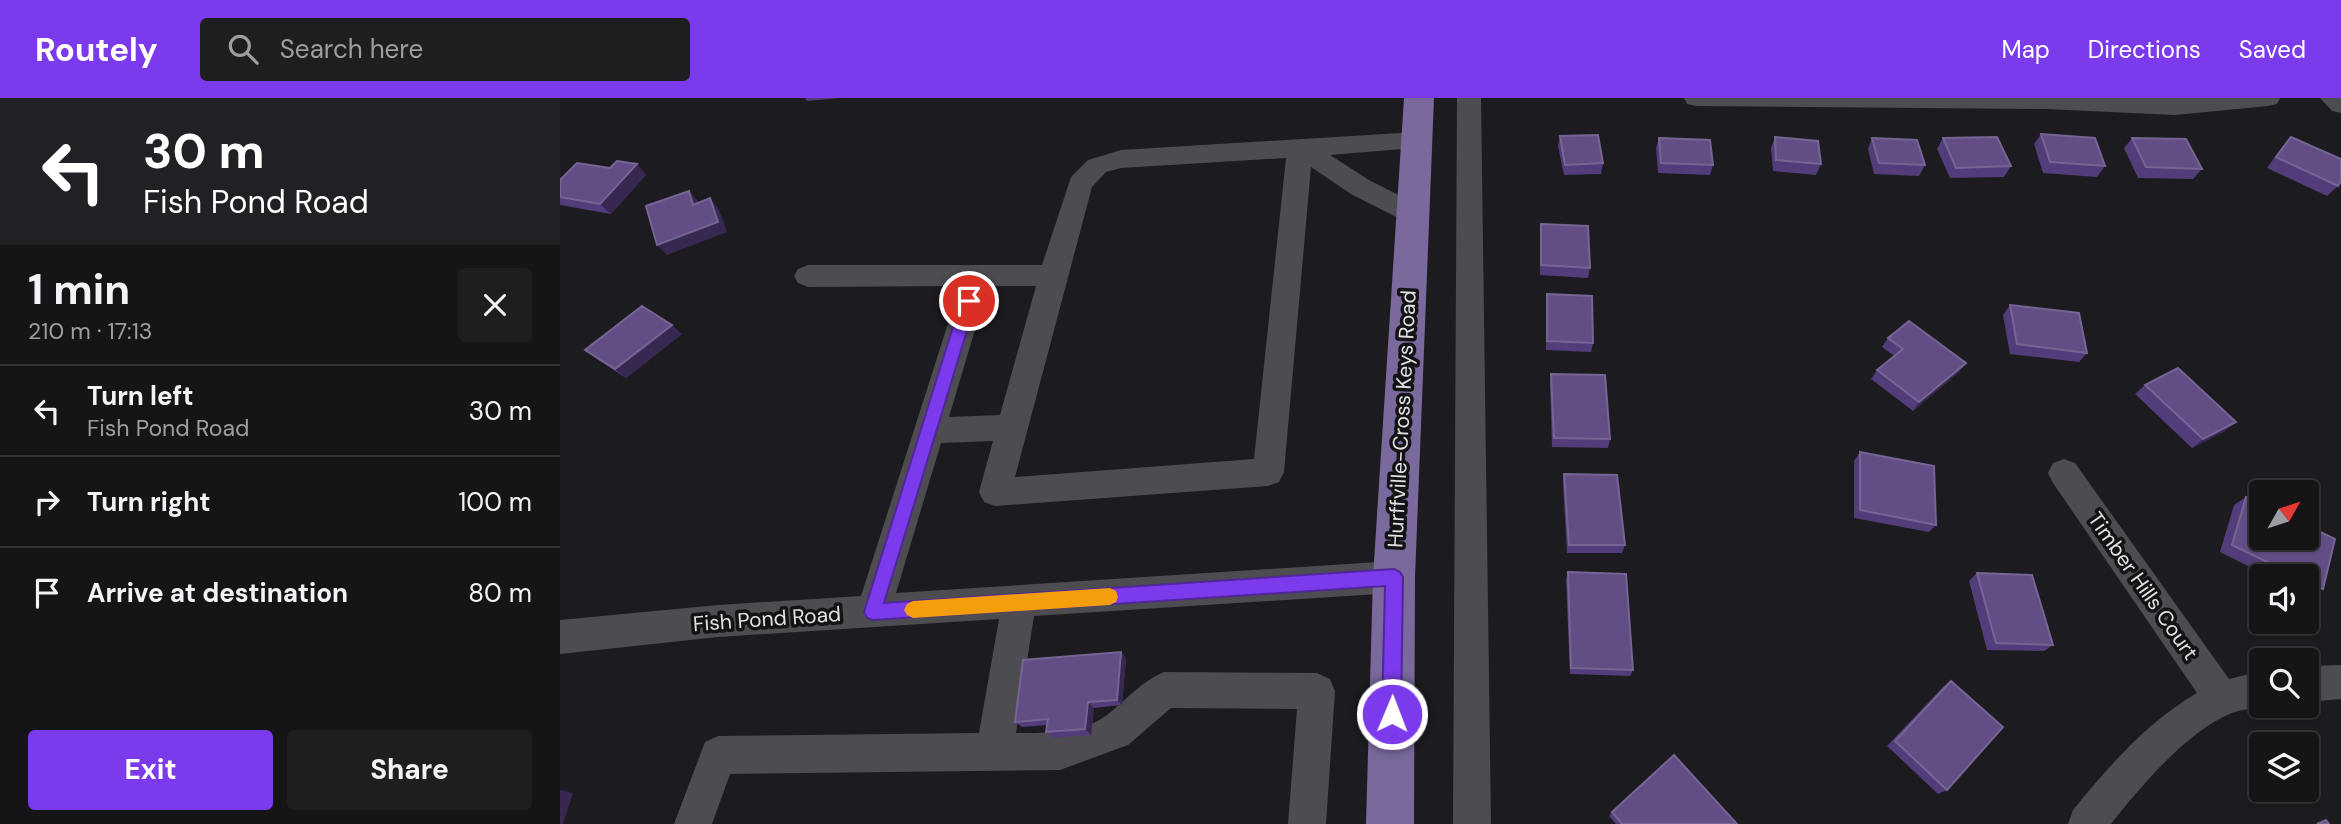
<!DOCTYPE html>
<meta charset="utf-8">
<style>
:root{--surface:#151417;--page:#1e1d20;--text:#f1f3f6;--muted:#9d9ea1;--line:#343336;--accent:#7c3aed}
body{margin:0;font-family:"DM Sans",sans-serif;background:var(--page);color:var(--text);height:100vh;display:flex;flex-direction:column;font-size:26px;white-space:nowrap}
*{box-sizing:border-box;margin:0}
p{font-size:23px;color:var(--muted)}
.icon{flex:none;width:38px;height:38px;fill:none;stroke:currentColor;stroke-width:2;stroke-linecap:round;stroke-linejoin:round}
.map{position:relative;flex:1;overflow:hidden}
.drawer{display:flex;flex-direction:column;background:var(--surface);width:560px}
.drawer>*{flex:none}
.banner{background:#202124;color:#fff;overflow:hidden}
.needle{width:46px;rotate:51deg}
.controls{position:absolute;left:1689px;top:382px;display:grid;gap:14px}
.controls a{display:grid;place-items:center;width:70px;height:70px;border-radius:7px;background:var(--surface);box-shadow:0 2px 5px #0004,0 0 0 2px var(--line);font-size:35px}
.pin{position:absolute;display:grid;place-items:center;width:60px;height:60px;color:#fff;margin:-30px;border:4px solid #fff;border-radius:50%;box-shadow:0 2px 7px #0007}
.me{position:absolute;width:77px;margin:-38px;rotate:1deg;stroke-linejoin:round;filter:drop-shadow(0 0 5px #0008)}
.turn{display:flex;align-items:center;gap:24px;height:147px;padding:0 28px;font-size:32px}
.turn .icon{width:91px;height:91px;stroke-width:2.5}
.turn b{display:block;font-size:49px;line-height:60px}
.round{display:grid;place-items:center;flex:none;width:74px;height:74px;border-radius:7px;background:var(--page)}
.headline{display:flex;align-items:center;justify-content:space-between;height:119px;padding:0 28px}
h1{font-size:42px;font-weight:700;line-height:52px}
.primary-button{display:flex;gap:14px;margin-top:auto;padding:14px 28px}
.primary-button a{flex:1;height:80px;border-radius:7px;background:var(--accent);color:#fff;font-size:28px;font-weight:700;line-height:80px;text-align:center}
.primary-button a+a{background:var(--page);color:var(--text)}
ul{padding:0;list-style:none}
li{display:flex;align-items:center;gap:21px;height:91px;padding:0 28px;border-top:2px solid var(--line)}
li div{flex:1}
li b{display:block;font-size:26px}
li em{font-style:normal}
header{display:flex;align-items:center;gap:42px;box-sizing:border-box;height:98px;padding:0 35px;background:var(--accent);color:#fff}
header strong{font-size:33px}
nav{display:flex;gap:38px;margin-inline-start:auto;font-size:24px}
.search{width:490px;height:63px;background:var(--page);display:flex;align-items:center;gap:18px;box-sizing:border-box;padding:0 24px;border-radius:7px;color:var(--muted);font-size:26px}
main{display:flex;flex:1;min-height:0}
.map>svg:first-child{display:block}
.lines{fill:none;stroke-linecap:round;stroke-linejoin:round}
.minor{fill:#4d4c50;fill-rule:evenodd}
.major{fill:#79699c;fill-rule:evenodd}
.wall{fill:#533c7a}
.shaded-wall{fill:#362851}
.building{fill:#624e85;stroke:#766594;stroke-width:2}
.route{fill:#7c3aed;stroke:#51269a;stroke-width:2}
.slow{fill:#f59e0b}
.labels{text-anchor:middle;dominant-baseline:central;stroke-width:7;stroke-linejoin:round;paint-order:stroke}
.street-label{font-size:21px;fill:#e1e0e3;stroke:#131215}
</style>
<header>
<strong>Routely</strong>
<div class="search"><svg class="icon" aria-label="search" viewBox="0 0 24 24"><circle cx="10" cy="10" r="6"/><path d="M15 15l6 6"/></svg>Search here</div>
<nav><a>Map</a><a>Directions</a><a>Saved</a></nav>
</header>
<main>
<section class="drawer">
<div class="banner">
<div class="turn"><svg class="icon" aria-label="left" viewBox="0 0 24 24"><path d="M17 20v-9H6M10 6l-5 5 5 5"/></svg><div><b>30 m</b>Fish Pond Road</div></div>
</div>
<div class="headline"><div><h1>1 min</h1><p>210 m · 17:13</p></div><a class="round"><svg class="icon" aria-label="close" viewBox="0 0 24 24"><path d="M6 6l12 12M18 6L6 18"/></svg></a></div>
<ul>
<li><svg class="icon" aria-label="left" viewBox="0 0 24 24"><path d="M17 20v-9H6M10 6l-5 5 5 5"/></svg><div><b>Turn left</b><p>Fish Pond Road</p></div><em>30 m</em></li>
<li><svg class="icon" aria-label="right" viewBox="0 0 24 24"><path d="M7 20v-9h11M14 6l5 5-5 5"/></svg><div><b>Turn right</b></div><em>100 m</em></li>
<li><svg class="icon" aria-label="arrive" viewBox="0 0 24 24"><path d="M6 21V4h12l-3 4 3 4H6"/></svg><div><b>Arrive at destination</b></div><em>80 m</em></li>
</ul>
<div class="primary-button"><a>Exit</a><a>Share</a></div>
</section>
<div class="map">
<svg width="1781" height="726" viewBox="0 0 1781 726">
<rect width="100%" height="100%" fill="#1c1b1f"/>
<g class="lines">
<path class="minor" d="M897,0H921L931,726H893Z
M1124,0H1720L1717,6L1708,8L1615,17L1486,11L1136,8L1127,6Z
M1760,0H1781V15L1772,13Z
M857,34L866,37L870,43L866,49L770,57L809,82L862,109L866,116L862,123L853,126L844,123L791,96L751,69L724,374L719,384L708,388L435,408L424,404L419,394L433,343L381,345L336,495L834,463L846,468L851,479L846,490L834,495L474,518L456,635C486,635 522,636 547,617C566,602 582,583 604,574L757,575L770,581L775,593L766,726H728L737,611L611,610L568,647L500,672L170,676L152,726H114L145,644L158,638L419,635L439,521L158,539L0,556V522L158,507L301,498L400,188L248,189L238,185L234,178L238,171L248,167H482L511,79L528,62L561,52ZM726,60L694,361L455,379L532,89L546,74L561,70ZM428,188H476L440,317L389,319Z
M1504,361L1515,365L1669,581L1701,573V607H1704C1694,611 1682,611 1672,615C1627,633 1581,688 1551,726H1508L1513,712C1549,668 1587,624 1637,595L1493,385L1488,375L1493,365Z
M1781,567V601L1746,604V568Z"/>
<path class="major" d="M844,0H874L855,479L854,726H806L813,479Z"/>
</g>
<path class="wall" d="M245,0H280L247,3Z
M1481,36L1545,68L1537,79L1483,75L1474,46Z
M1000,38L1043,65L1041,76L1004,77L998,48Z
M1215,39L1261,66L1256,77L1213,73L1211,50Z
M1731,39L1778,88L1767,98L1707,70L1722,49Z
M1099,40L1153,67L1150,77L1098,75L1096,50Z
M1312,40L1365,67L1359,78L1314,76L1308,51Z
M1383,40L1451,68L1444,79L1390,80L1377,51Z
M1572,40L1642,71L1633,81L1578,80L1564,50Z
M77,66L86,77L51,116L0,107V82L50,70Z
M981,126L1030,170L1028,180L980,177V136Z
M987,196L1033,245L1031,254L986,252V206Z
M1450,207L1527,255L1519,264L1450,256L1443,217Z
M122,236L66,280L37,261L25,252Z
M1328,240L1406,265L1399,274L1353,313L1311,281L1317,272L1334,258L1322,249Z
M991,276L1050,341L1048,350L992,349L990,285Z
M1585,287L1665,333L1632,350L1575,296Z
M1300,354L1376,427L1369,434L1294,420V363Z
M1004,376L1065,447L1062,455H1007L1003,385Z
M1686,399L1763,491L1750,498L1746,497V478H1708L1660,454L1674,407Z
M1008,474L1073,572L1070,578L1010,576L1006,481Z
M1417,475L1493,547L1484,553L1427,552L1409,483Z
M561,554L566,560L562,607L534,610L531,637L493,640L486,634L487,627L462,629L455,624Z
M1391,583L1387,692L1378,696L1327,648L1383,589Z
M1052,714L1177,726H1056L1049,718Z"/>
<path class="shaded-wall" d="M77,66L86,77L51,116L40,106Z
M129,93L138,103L143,117L133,107Z
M150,100L159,111L167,134L107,157L97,147Z
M112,227L122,236L66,280L55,271Z
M1406,265L1399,274L1353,313L1359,304Z
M1676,324L1665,333L1632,350L1643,341Z
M561,554L566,560L562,607L557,602Z
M528,604L534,610L531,637L525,631Z
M0,692L13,695L3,726H0Z"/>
<path class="building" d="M1481,36L1535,40L1545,68L1490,64Z
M1038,37L1043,65L1005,67L1000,38Z
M1215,39L1258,43L1261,66L1216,62Z
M1437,39L1451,68L1396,70L1383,40Z
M1731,39L1781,61V83L1778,88L1716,59Z
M1099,40L1150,42L1153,67L1101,65Z
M1312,40L1357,42L1365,67L1319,65Z
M1572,40L1626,41L1642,71L1586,69Z
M57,63L77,66L40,106L0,99V82L17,65L50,70Z
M129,93L133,107L150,100L158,124L97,147L86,108Z
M981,126L1028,128L1030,170L981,167Z
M987,196L1032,198L1033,245L987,243Z
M1450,207L1519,215L1527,255L1457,246Z
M82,208L112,227L55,271L25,252Z
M1349,223L1406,265L1359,304L1317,272L1343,251L1328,240Z
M1618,270L1676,324L1643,341L1585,287Z
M991,276L1045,277L1050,341L994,340Z
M1300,354L1374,368L1376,427L1300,412Z
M1004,376L1057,377L1065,447H1009Z
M1686,399L1701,406V439H1746V427L1775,441L1763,491L1746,483V478H1736L1672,447Z
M1008,474L1066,476L1073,572L1011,570Z
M1417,475L1472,477L1493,547L1436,545Z
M561,554L557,602L528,604L525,631L486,634L488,621L455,624L463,562Z
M1391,583L1443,629L1387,692L1335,643Z
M1114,657L1177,726H1062L1052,714Z
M1766,722L1769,726H1757Z"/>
<path class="route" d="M409,197L416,203L324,505L834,471L840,474L843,479L841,616L838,623L832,626L825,623L822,616L825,488L313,522L307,520L304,514L401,203Z"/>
<path class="slow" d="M550,490L556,493L558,499L556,504L550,507L353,520L347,517L344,512L347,506L353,503Z"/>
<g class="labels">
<g class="street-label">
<text transform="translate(842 321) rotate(-87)">Hurffville-Cross Keys Road</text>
<text transform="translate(1583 488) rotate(55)">Timber Hills Court</text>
<text transform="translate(207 521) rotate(-4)">Fish Pond Road</text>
</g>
</g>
</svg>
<div class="controls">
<a><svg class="needle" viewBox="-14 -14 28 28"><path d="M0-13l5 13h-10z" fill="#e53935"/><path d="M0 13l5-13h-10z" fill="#9d9ea1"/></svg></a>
<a><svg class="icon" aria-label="sound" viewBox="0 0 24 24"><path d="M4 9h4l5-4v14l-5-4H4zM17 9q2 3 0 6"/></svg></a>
<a><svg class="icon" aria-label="search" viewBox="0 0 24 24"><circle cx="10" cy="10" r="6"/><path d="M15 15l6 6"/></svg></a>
<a><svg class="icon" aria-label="layers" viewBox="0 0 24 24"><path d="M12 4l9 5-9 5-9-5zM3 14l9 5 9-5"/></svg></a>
</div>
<div class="pin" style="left:409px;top:203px;background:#d93025"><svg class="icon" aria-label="arrive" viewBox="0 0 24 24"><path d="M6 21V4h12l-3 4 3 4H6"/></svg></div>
<svg class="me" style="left:832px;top:616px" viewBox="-20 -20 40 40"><circle r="17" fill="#7c3aed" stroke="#fff" stroke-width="3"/><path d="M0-11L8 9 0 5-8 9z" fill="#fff"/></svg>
</div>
</main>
